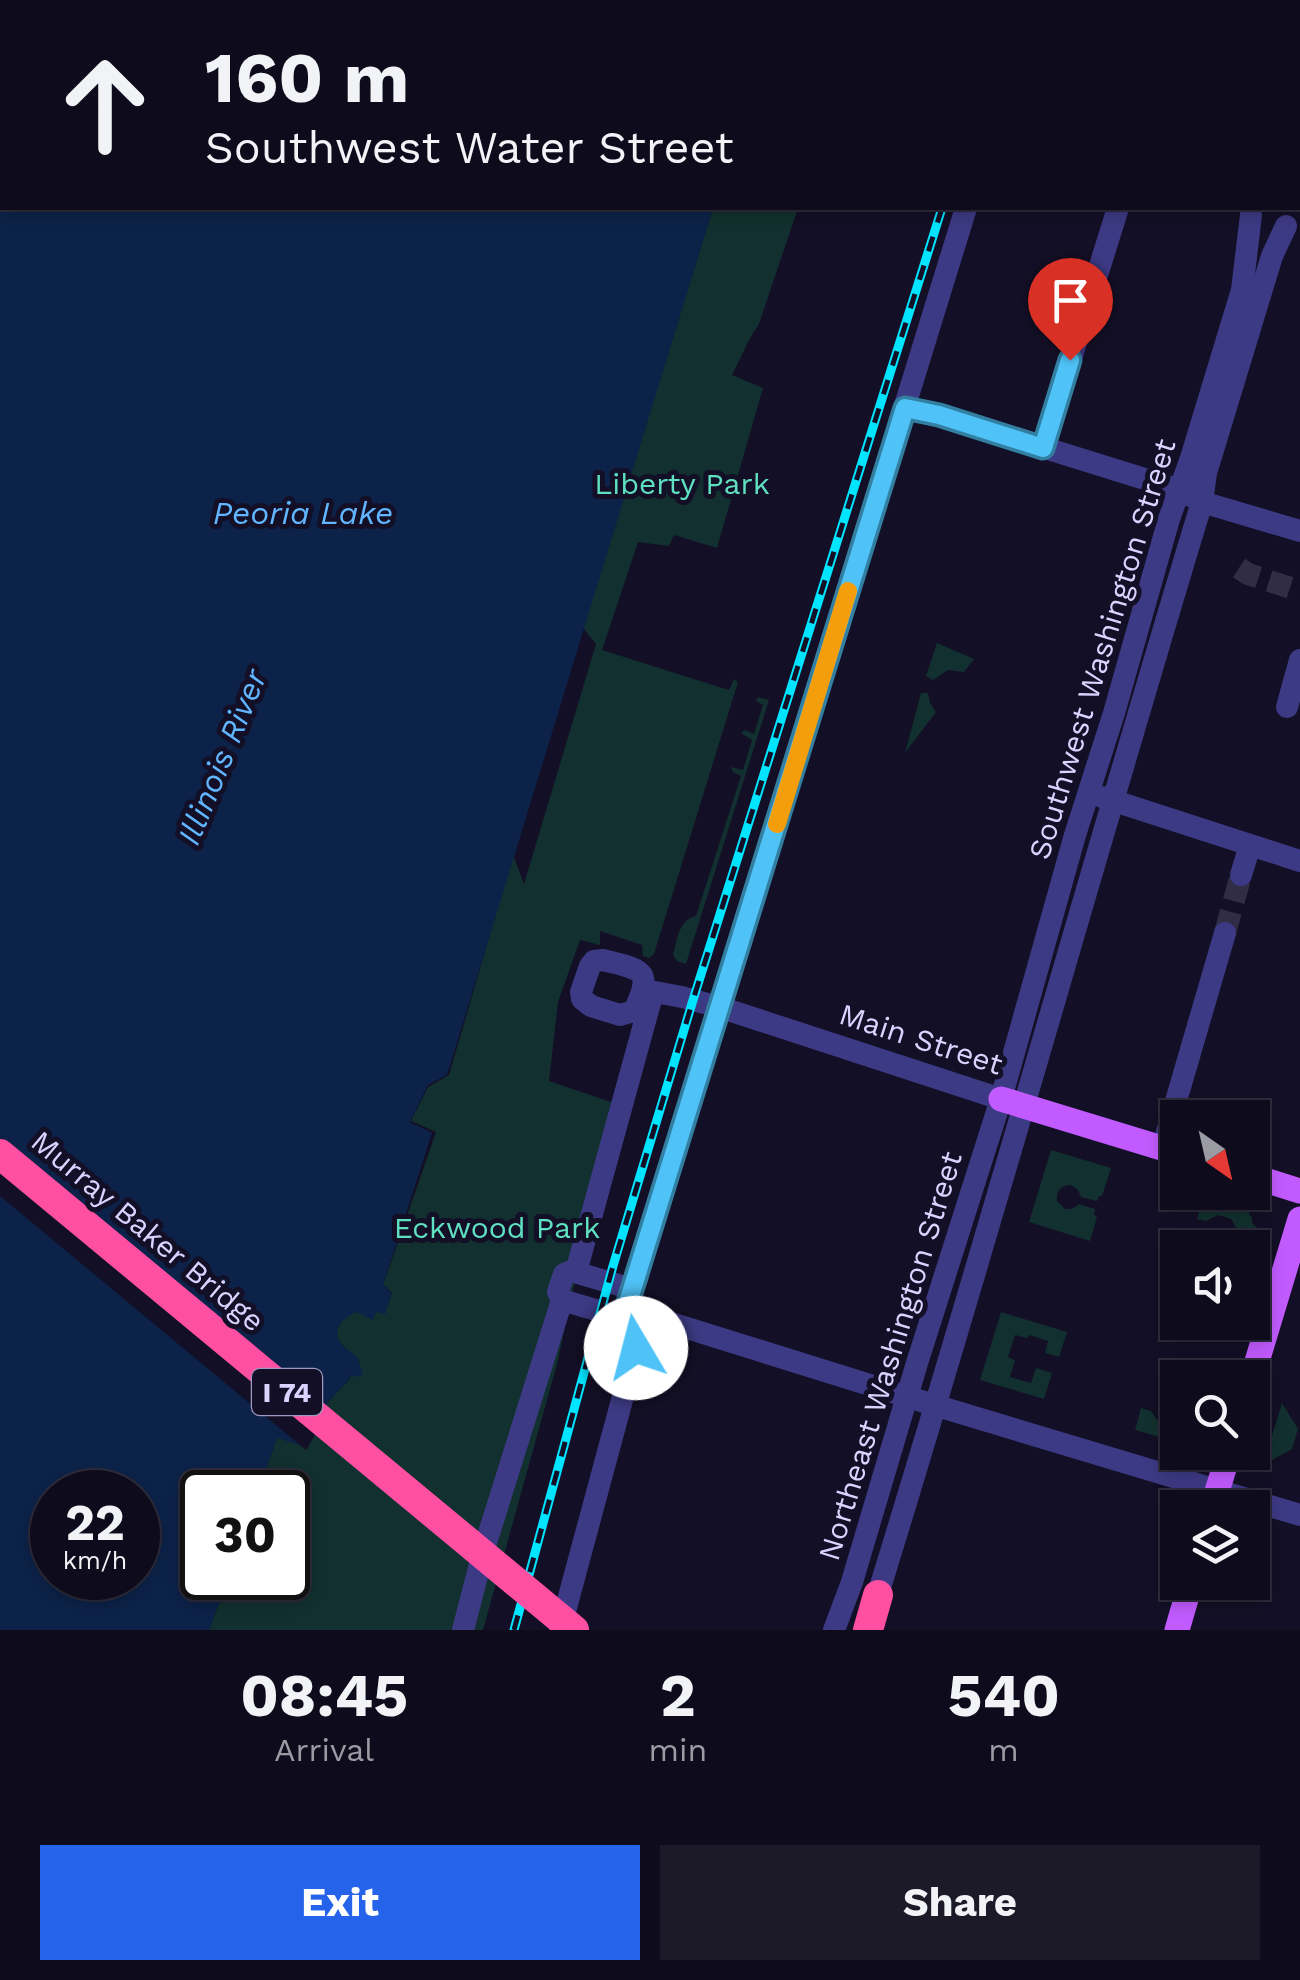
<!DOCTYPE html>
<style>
:root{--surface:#0e0b1c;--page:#1c1929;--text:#f1f3f6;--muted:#9b9ba3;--line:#2e2b3b;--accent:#2563eb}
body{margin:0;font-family:"Work Sans",sans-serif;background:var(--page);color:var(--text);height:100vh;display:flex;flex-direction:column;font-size:38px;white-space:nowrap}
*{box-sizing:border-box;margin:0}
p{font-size:32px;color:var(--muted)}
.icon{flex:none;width:55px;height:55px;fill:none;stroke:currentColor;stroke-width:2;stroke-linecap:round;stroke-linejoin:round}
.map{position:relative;height:1630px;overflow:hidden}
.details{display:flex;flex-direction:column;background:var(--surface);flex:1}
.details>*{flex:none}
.guide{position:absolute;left:0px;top:0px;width:1300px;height:210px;box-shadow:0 5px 15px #0003,0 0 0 2px var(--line);background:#0e0b1c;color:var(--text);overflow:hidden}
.needle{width:65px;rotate:146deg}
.controls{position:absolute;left:1160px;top:1100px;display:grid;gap:20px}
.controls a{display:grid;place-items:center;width:110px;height:110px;border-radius:0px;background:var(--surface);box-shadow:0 5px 15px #0003,0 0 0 2px var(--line);font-size:50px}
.speed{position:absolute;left:30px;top:1470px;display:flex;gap:20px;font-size:50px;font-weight:700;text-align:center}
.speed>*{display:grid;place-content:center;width:130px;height:130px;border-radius:50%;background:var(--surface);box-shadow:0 5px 15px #0003,0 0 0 2px var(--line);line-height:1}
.speed small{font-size:25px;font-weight:400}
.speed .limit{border:5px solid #111;border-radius:15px;background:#fff;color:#111}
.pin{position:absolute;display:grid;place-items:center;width:85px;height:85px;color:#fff;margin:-102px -42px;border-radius:50% 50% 50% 0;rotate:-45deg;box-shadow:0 0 10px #0007}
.pin .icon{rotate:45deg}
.me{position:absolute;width:110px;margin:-55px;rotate:352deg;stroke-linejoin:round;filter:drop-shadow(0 0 8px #0008)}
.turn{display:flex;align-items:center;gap:35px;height:210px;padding:0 40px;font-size:45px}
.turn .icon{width:130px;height:130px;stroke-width:2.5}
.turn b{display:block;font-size:70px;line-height:85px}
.eta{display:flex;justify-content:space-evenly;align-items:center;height:170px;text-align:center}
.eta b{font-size:60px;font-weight:700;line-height:70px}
.cta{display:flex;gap:20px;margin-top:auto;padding:20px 40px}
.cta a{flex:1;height:115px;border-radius:0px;background:var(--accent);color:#fff;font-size:40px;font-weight:700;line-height:115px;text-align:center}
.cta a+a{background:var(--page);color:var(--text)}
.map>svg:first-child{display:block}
.green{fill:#12302f}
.water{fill:#0c2248;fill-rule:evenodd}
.pier{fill:#130f26}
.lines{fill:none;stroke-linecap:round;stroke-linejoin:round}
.minor-tunnel{stroke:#312d47;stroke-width:22;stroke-dasharray:22 11;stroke-linecap:butt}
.minor{stroke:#3d3a85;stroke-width:22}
.major{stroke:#c25bff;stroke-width:25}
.highway{stroke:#ff4fa3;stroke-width:30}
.rail-casing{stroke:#00e5ff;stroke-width:9}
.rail{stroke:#130f26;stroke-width:5;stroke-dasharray:15;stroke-linecap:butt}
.highway-bridge{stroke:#ff4fa3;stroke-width:30}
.route-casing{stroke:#337fa1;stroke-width:25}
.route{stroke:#4fc3f7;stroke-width:18}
.slow{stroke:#f59e0b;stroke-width:18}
.labels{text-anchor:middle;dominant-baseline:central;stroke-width:10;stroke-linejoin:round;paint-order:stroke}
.shield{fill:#130f26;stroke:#9e99be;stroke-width:2.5}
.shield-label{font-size:28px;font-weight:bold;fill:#d9d4ff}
.park-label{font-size:30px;fill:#5fe0c0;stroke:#130f26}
.street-label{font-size:30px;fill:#d9d4ff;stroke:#130f26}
.water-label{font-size:32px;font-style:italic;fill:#62b6ff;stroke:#130f26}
</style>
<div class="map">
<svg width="1300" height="1630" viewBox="0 0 1300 1630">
<rect width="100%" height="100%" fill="#130f26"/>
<path class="green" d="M713,208H798L759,324L750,338L732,375L763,388L717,548L674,535L669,546L638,542L602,650L729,690L734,679L738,682L654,954L649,958L643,956L642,945L600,931V945L580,940L558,1002L549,1081L614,1103L557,1364L483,1630H209L228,1578H288V1492H258L277,1437L303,1445L327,1403L349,1380L359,1360C353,1355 344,1349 340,1342C336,1336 336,1332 339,1326C348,1308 369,1310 385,1313L392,1293L383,1285L436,1132L411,1121L428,1087L449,1075L513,855L524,884L596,644L583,628Z
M937,643L974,659L964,672L948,670L933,680L926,676Z
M921,693H928L930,703L936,712L905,753Z
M758,697L769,700L686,964L677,961L673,955C677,940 679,919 696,916L741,776L733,772L731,767L743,770L752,740L741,733L745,730L754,734L763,705L756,701Z
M1051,1150L1111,1168L1102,1196H1099L1097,1201L1081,1197L1078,1190L1071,1185C1061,1185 1056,1191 1057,1201L1065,1209H1072L1079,1204L1095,1209L1094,1215L1097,1217L1090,1241L1029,1222Z
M1205,1194L1250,1210L1249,1215L1252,1217V1223L1260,1231L1259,1234L1265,1236L1253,1276L1252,1248L1233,1247L1237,1229L1231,1219L1218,1215L1206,1221L1197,1219Z
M1001,1312L1067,1332L1059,1357L1045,1353L1048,1341L1029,1335L1027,1338L1015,1335L1008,1357L1015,1360L1010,1377L1031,1383L1036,1368L1052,1373L1044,1399L980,1380Z
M1168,1369L1189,1375L1188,1377L1178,1378L1177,1409L1168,1413L1163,1410L1159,1401Z
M1282,1403L1298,1429L1292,1449L1263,1465Z
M1141,1408L1151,1411L1157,1420L1171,1424L1177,1421V1442L1135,1430Z"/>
<path class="water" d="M0,0H777L776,2H2V208H713L447,1075L428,1085L410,1122L432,1133L383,1285L388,1287V1291L392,1292L385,1314L376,1312L373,1320L357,1312C345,1316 331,1328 340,1342C344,1349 354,1352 358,1359C359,1361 362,1372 363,1375L354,1377L351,1374L349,1380L327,1403L303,1446L277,1438L258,1492H202V1578H228L209,1630H0ZM52,1492H138V1578H52Z"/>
<path class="pier" d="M0,1138L329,1409L307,1449L306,1450L0,1196Z"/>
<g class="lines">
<path class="minor-tunnel" d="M1239,568L1248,574L1300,591
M1225,933L1241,875"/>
<path class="minor" d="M1029,2L1030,0
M1182,2L1183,0
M1298,99L1300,94
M1298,175L1300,177
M905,408L939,415L1180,490L1202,502L1300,531
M1043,448L1118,208
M1287,707L1300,660
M1102,797L1300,861
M1241,875L1250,845
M603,960C642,970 654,969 634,1011L620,1015L591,1006L582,999L581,992L590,966L594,961Z
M644,990L682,997L719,1007L1001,1099
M1162,1149L1225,933
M576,1272L653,992
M626,1309L934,1405L1300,1515
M626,1319L562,1300L558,1292L564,1274L571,1271L632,1289
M874,1607C988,1240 1090,870 1202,502L1206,473L1272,256L1286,226
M463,1630L484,1549L562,1300
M560,1630L636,1348C634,1334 626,1323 626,1309L966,208
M834,1630L852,1582L917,1363L1001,1099L1075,835L1114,713L1169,519L1191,458L1242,290L1251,215"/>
<path class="major" d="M1001,1099L1178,1153
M1252,1176L1300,1191
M1252,1378L1300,1219
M1212,1508L1229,1452
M1177,1630L1191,1582"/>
<path class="highway" d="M868,1630L878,1595"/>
<defs>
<path id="rail" d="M1002,2L1003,0
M514,1630L613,1266L693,1000L942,208"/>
</defs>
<use href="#rail" class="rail-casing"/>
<use href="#rail" class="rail"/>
<path class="highway-bridge" d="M0,1154L574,1630"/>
</g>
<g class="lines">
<defs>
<path id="route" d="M636,1348C634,1334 626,1323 626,1309L905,408L939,415L1043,448L1070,360"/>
</defs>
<use href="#route" class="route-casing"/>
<use href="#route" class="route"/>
<path class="slow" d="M777,824L848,591"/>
</g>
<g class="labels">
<rect class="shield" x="252" y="1369" width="70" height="46" rx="8"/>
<g class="shield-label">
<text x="287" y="1392">I 74</text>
</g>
<g class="park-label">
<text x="682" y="483">Liberty Park</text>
<text x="497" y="1227">Eckwood Park</text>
</g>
<g class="street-label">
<text transform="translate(1102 649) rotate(-73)">Southwest Washington Street</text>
<text transform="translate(921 1039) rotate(18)">Main Street</text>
<text transform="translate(148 1231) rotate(40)">Murray Baker Bridge</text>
<text transform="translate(890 1356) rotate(-73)">Northeast Washington Street</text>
</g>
<g class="water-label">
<text x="303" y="513">Peoria Lake</text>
<text transform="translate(222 757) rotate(-68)">Illinois River</text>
</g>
</g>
</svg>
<div class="controls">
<a><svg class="needle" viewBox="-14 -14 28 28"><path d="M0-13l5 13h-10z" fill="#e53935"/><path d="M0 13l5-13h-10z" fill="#9b9ba3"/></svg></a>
<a><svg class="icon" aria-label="sound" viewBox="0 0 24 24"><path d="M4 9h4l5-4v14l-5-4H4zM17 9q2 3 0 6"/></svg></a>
<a><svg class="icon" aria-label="search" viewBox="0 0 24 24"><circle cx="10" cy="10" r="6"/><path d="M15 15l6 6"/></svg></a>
<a><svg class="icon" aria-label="layers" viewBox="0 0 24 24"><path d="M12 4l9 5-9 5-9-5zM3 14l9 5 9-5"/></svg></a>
</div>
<div class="speed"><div>22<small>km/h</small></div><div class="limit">30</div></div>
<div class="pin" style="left:1070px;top:360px;background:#d93025"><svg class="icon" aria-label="arrive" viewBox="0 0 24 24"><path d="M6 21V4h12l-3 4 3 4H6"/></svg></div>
<svg class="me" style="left:636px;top:1348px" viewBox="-20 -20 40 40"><circle r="19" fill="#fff"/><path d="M0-13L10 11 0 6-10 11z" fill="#4fc3f7"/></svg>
<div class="guide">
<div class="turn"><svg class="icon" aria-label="ahead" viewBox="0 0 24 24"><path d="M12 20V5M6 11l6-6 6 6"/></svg><div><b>160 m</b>Southwest Water Street</div></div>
</div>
</div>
<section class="details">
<div class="eta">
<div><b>08:45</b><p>Arrival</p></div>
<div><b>2</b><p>min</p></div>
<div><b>540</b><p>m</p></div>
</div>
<div class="cta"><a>Exit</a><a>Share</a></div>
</section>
